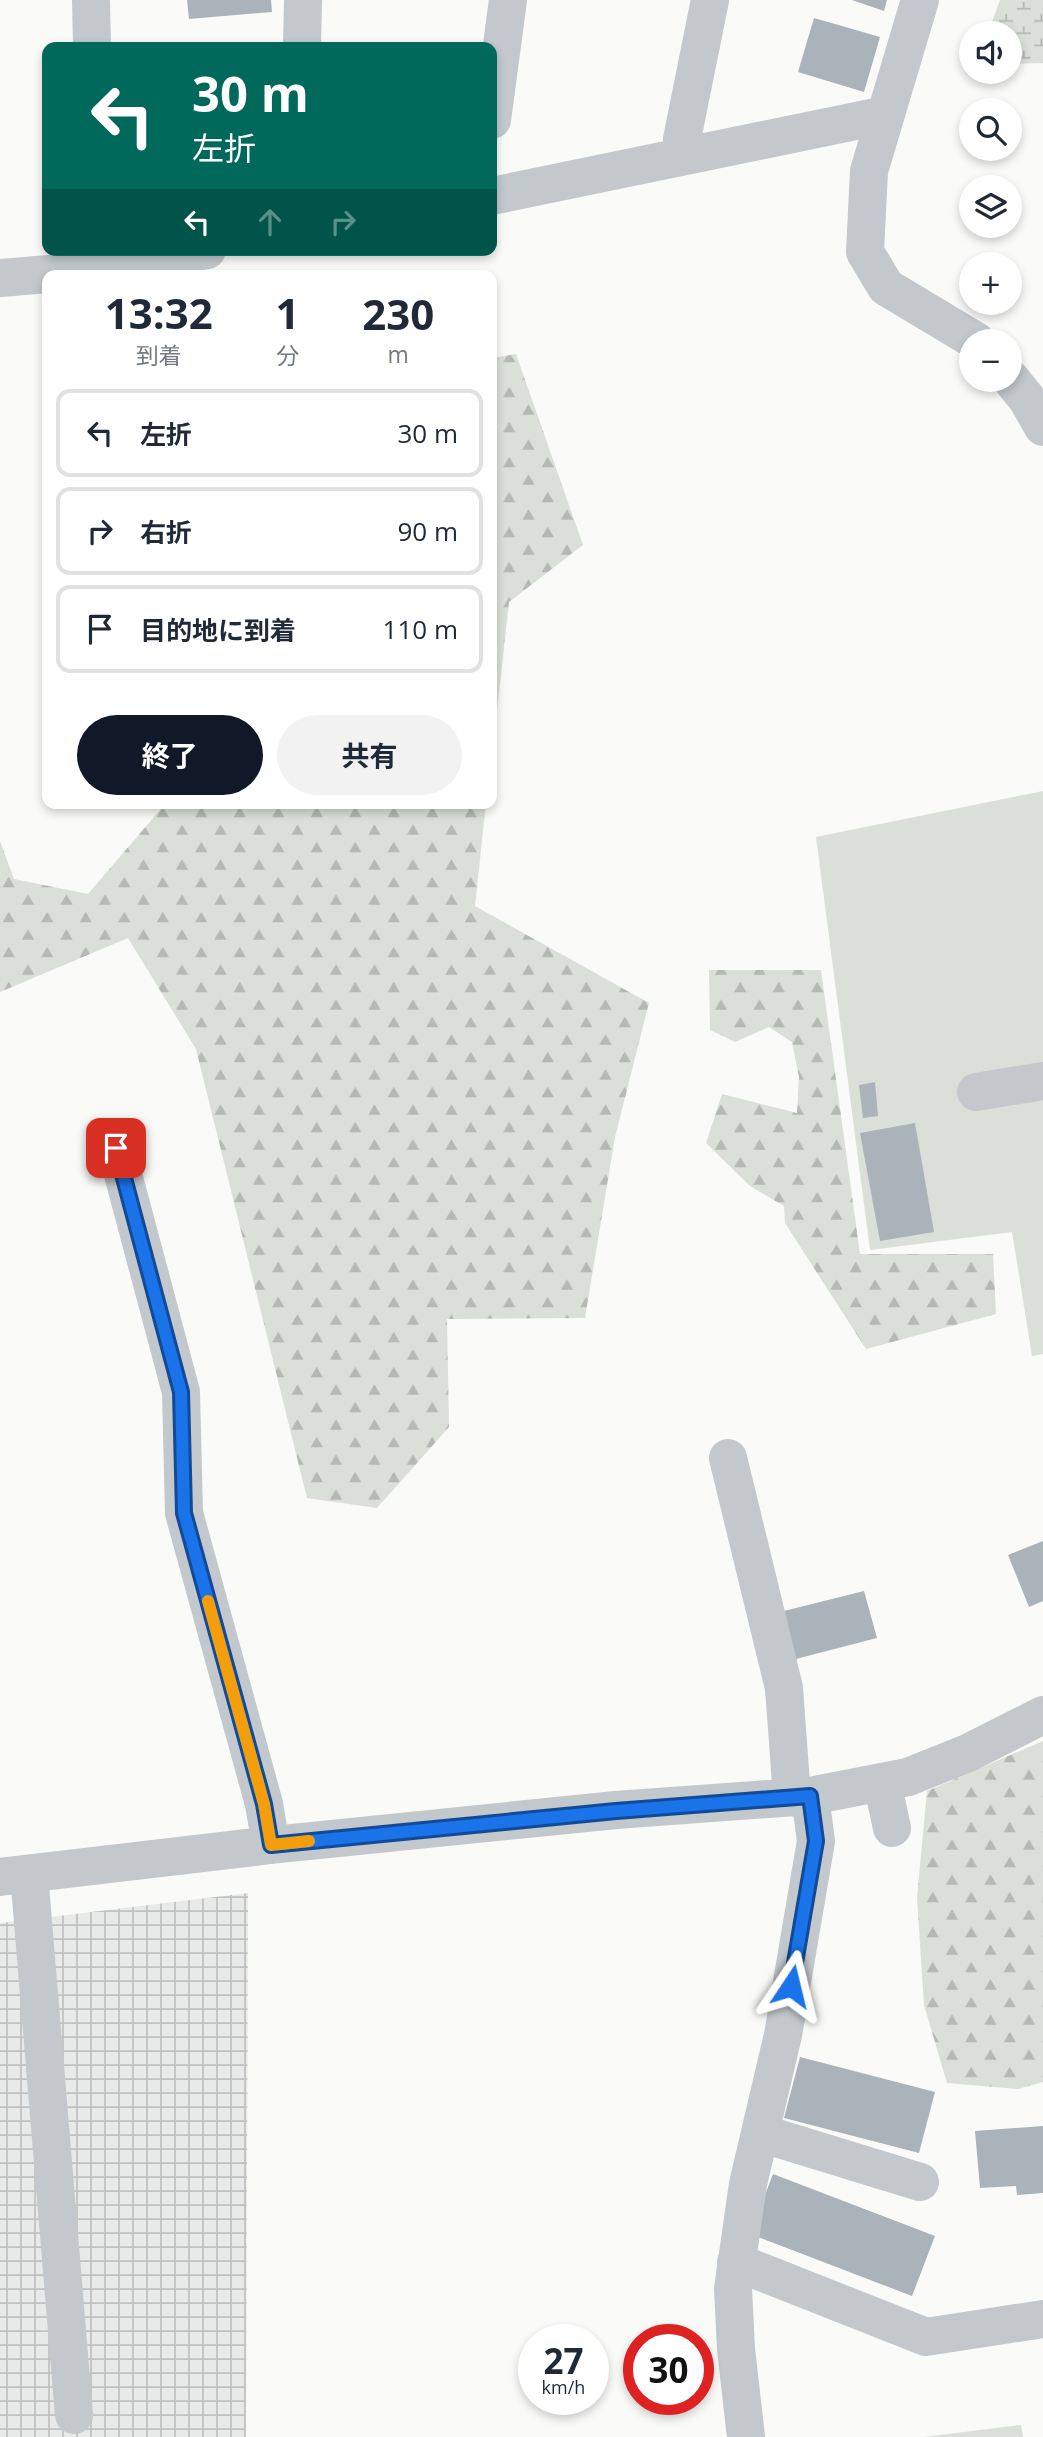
<!DOCTYPE html>
<html lang="ja">
<meta charset="utf-8">
<style>
:root{--surface:#fff;--page:#f2f2f3;--text:#1f2937;--muted:#747a83;--line:#e0e1e3;--accent:#111827}
body{margin:0;font-family:"Open Sans","Noto Sans JP",sans-serif;background:var(--page);color:var(--text);height:100vh;display:flex;flex-direction:column;font-size:26px;white-space:nowrap}
*{box-sizing:border-box;margin:0}
p{font-size:23px;color:var(--muted)}
.icon{flex:none;width:38px;height:38px;fill:none;stroke:currentColor;stroke-width:2;stroke-linecap:round;stroke-linejoin:round}
.map{position:relative;flex:1;overflow:hidden}
.drawer{position:absolute;left:42px;top:270px;width:455px;height:539px;display:flex;flex-direction:column;background:var(--surface);border-radius:14px;box-shadow:0 4px 10px #0003}
.drawer>*{flex:none}
.guide{position:absolute;left:42px;top:42px;width:455px;height:214px;border-radius:14px;box-shadow:0 4px 10px #0003;background:#00695c;color:#fff;overflow:hidden}
.controls{position:absolute;left:959px;top:21px;display:grid;gap:14px}
.controls a{display:grid;place-items:center;width:63px;height:63px;border-radius:50%;background:var(--surface);box-shadow:0 4px 10px #0003;font-size:35px}
.speed{position:absolute;left:518px;top:2324px;display:flex;gap:14px;font-size:35px;font-weight:700;text-align:center}
.speed>*{display:grid;place-content:center;width:91px;height:91px;border-radius:50%;background:var(--surface);box-shadow:0 4px 10px #0003;line-height:1}
.speed small{font-size:18px;font-weight:400}
.speed .limit{border:10px solid #d22;background:#fff;color:#111}
.pin{position:absolute;display:grid;place-items:center;width:60px;height:60px;color:#fff;margin:-30px;border-radius:14px;box-shadow:0 4px 10px #0006}
.me{position:absolute;width:77px;margin:-38px;rotate:10deg;stroke-linejoin:round;filter:drop-shadow(0 0 5px #0008)}
.turn{display:flex;align-items:center;gap:24px;height:147px;padding:0 35px;font-size:32px}
.turn .icon{width:91px;height:91px;stroke-width:2.5}
.turn b{display:block;font-size:49px;line-height:60px}
.lanes{display:flex;align-items:center;height:66px;padding:0 35px;background:#0003;justify-content:center;gap:35px;direction:ltr}
.lanes .off{opacity:.35}
.eta{display:flex;justify-content:space-evenly;align-items:center;height:119px;text-align:center}
.eta b{font-size:42px;font-weight:700;line-height:49px}
.action{display:flex;gap:14px;margin-top:auto;padding:14px 35px}
.action a{flex:1;height:80px;border-radius:42px;background:var(--accent);color:#fff;font-size:28px;font-weight:700;line-height:80px;text-align:center}
.action a+a{background:var(--page);color:var(--text)}
ul{padding:0;list-style:none}
li{display:flex;align-items:center;gap:21px;height:88px;margin:0 14px 10px;padding:0 21px;border:4px solid var(--line);border-radius:14px}
li div{flex:1}
li b{display:block;font-size:26px}
li em{font-style:normal}
.map>svg:first-child{display:block}
.industrial{fill:url(#industrial-grid)}
.forest{fill:url(#forest-firs)}
.wetland{fill:url(#wetland-marsh)}
.garden{fill:#dadfd7}
.building{fill:#aab3b9}
.lines{fill:none;stroke-linecap:round;stroke-linejoin:round}
.minor{stroke:#c3c8cc;stroke-width:38}
.route-casing{stroke:#114b97;stroke-width:18}
.route{stroke:#1a73e8;stroke-width:12}
.slow{stroke:#f59e0b;stroke-width:12}
</style>
<div class="map">
<svg width="1043" height="2437" viewBox="0 0 1043 2437">
<defs>
<pattern id="industrial-grid" width="8" height="8" patternUnits="userSpaceOnUse" patternTransform="scale(1.75)"><rect width="8" height="8" fill="#e8e9e9"/><path d="M0 4h8M4 0v8" fill="none" stroke="#c0c1c2"/></pattern>
<pattern id="forest-firs" width="22" height="20" patternUnits="userSpaceOnUse" patternTransform="scale(1.75)"><rect width="22" height="20" fill="#dadfd7"/><path d="M5 1l3.5 6h-7zM16 11l3.5 6h-7z" fill="#b4b9b4"/></pattern>
<pattern id="wetland-marsh" width="20" height="14" patternUnits="userSpaceOnUse" patternTransform="scale(1.75)"><rect width="20" height="14" fill="#dadfd7"/><path d="M1 5h8M5 5V1M11 12h8M15 12V8" fill="none" stroke="#b4b9b4"/></pattern>
</defs>
<rect width="100%" height="100%" fill="#fafaf8"/>
<path class="industrial" d="M248,1893L246,2437H0V1923Z"/>
<path class="forest" d="M516,354L583,545L509,602L492,756V358Z
M166,803H486L475,906L649,1003L615,1137L585,1318L447,1319L449,1427L377,1508L307,1498L196,1049L128,938L0,992V841L14,879L88,894Z
M709,970H821L860,1254H993L996,1314L866,1349L785,1223L784,1206L750,1186L706,1143L722,1094L797,1113L799,1077L792,1042L769,1027L735,1042L710,1030Z
M1043,1741V2082L1018,2089L947,2083L924,2005L917,1898L927,1791Z"/>
<path class="wetland" d="M1000,0H1043V63L1010,64V33H988Z"/>
<path class="garden" d="M1043,791V1354L1032,1356L1012,1232L870,1250L816,837Z
M1021,2425L1023,2437H924Z"/>
<path class="building" d="M187,0H271L272,12L189,19Z
M852,0H887L884,11Z
M814,18L880,37L864,92L798,72Z
M875,1082L878,1116L863,1118L859,1085Z
M915,1123L934,1232L880,1241L860,1133Z
M1043,1541V1601L1029,1607L1008,1555Z
M864,1591L877,1638L788,1661L776,1613Z
M800,2057L935,2092L919,2153L784,2118Z
M1043,2126V2193L1017,2195L1016,2186L980,2188L975,2131Z
M773,2174L935,2236L912,2296L750,2234Z"/>
<g class="lines">
<path class="minor" d="M91,0L92,47
M920,0L869,171L865,252L886,287L976,341
M302,47L303,0
M492,120L508,0
M685,156L682,139L710,0
M492,196L885,115
M0,278L107,269L207,250
M1010,378L1027,399L1043,427
M976,1092L1043,1081
M116,1148L181,1392L184,1513L264,1804L271,1845
M728,1458L784,1688L792,1797
M882,1782L892,1828
M29,1874L74,2415
M0,1877L271,1845L616,1810L810,1796L908,1777L968,1753L1043,1715
M760,2133L920,2182
M736,2262L926,2337L1043,2319
M746,2437L736,2349L733,2289L748,2184L783,2035L816,1841L810,1796"/>
</g>
<g class="lines">
<defs>
<path id="route" d="M116,1148L181,1392L184,1513L264,1804L271,1845L616,1811L810,1796L816,1841L791,1986"/>
</defs>
<use href="#route" class="route-casing"/>
<use href="#route" class="route"/>
<path class="slow" d="M208,1601L264,1804L271,1845L309,1841"/>
</g>
</svg>
<div class="controls">
<a><svg class="icon" aria-label="sound" viewBox="0 0 24 24"><path d="M4 9h4l5-4v14l-5-4H4zM17 9q2 3 0 6"/></svg></a>
<a><svg class="icon" aria-label="search" viewBox="0 0 24 24"><circle cx="10" cy="10" r="6"/><path d="M15 15l6 6"/></svg></a>
<a><svg class="icon" aria-label="layers" viewBox="0 0 24 24"><path d="M12 4l9 5-9 5-9-5zM3 14l9 5 9-5"/></svg></a>
<a>+</a>
<a>−</a>
</div>
<div class="speed"><div>27<small>km/h</small></div><div class="limit">30</div></div>
<div class="pin" style="left:116px;top:1148px;background:#d93025"><svg class="icon" aria-label="arrive" viewBox="0 0 24 24"><path d="M6 21V4h12l-3 4 3 4H6"/></svg></div>
<svg class="me" style="left:791px;top:1986px" viewBox="-20 -20 40 40"><path d="M0-17L14 15 0 8-14 15z" fill="#1a73e8" stroke="#fff" stroke-width="4"/></svg>
<div class="guide">
<div class="turn"><svg class="icon" aria-label="left" viewBox="0 0 24 24"><path d="M17 20v-9H6M10 6l-5 5 5 5"/></svg><div><b>30 m</b>左折</div></div>
<div class="lanes"><svg class="icon" aria-label="left" viewBox="0 0 24 24"><path d="M17 20v-9H6M10 6l-5 5 5 5"/></svg><svg class="icon off" aria-label="ahead" viewBox="0 0 24 24"><path d="M12 20V5M6 11l6-6 6 6"/></svg><svg class="icon off" aria-label="right" viewBox="0 0 24 24"><path d="M7 20v-9h11M14 6l5 5-5 5"/></svg></div>
</div>
<section class="drawer">
<div class="eta">
<div><b>13:32</b><p>到着</p></div>
<div><b>1</b><p>分</p></div>
<div><b>230</b><p>m</p></div>
</div>
<ul>
<li><svg class="icon" aria-label="left" viewBox="0 0 24 24"><path d="M17 20v-9H6M10 6l-5 5 5 5"/></svg><div><b>左折</b></div><em>30 m</em></li>
<li><svg class="icon" aria-label="right" viewBox="0 0 24 24"><path d="M7 20v-9h11M14 6l5 5-5 5"/></svg><div><b>右折</b></div><em>90 m</em></li>
<li><svg class="icon" aria-label="arrive" viewBox="0 0 24 24"><path d="M6 21V4h12l-3 4 3 4H6"/></svg><div><b>目的地に到着</b></div><em>110 m</em></li>
</ul>
<div class="action"><a>終了</a><a>共有</a></div>
</section>
</div>
